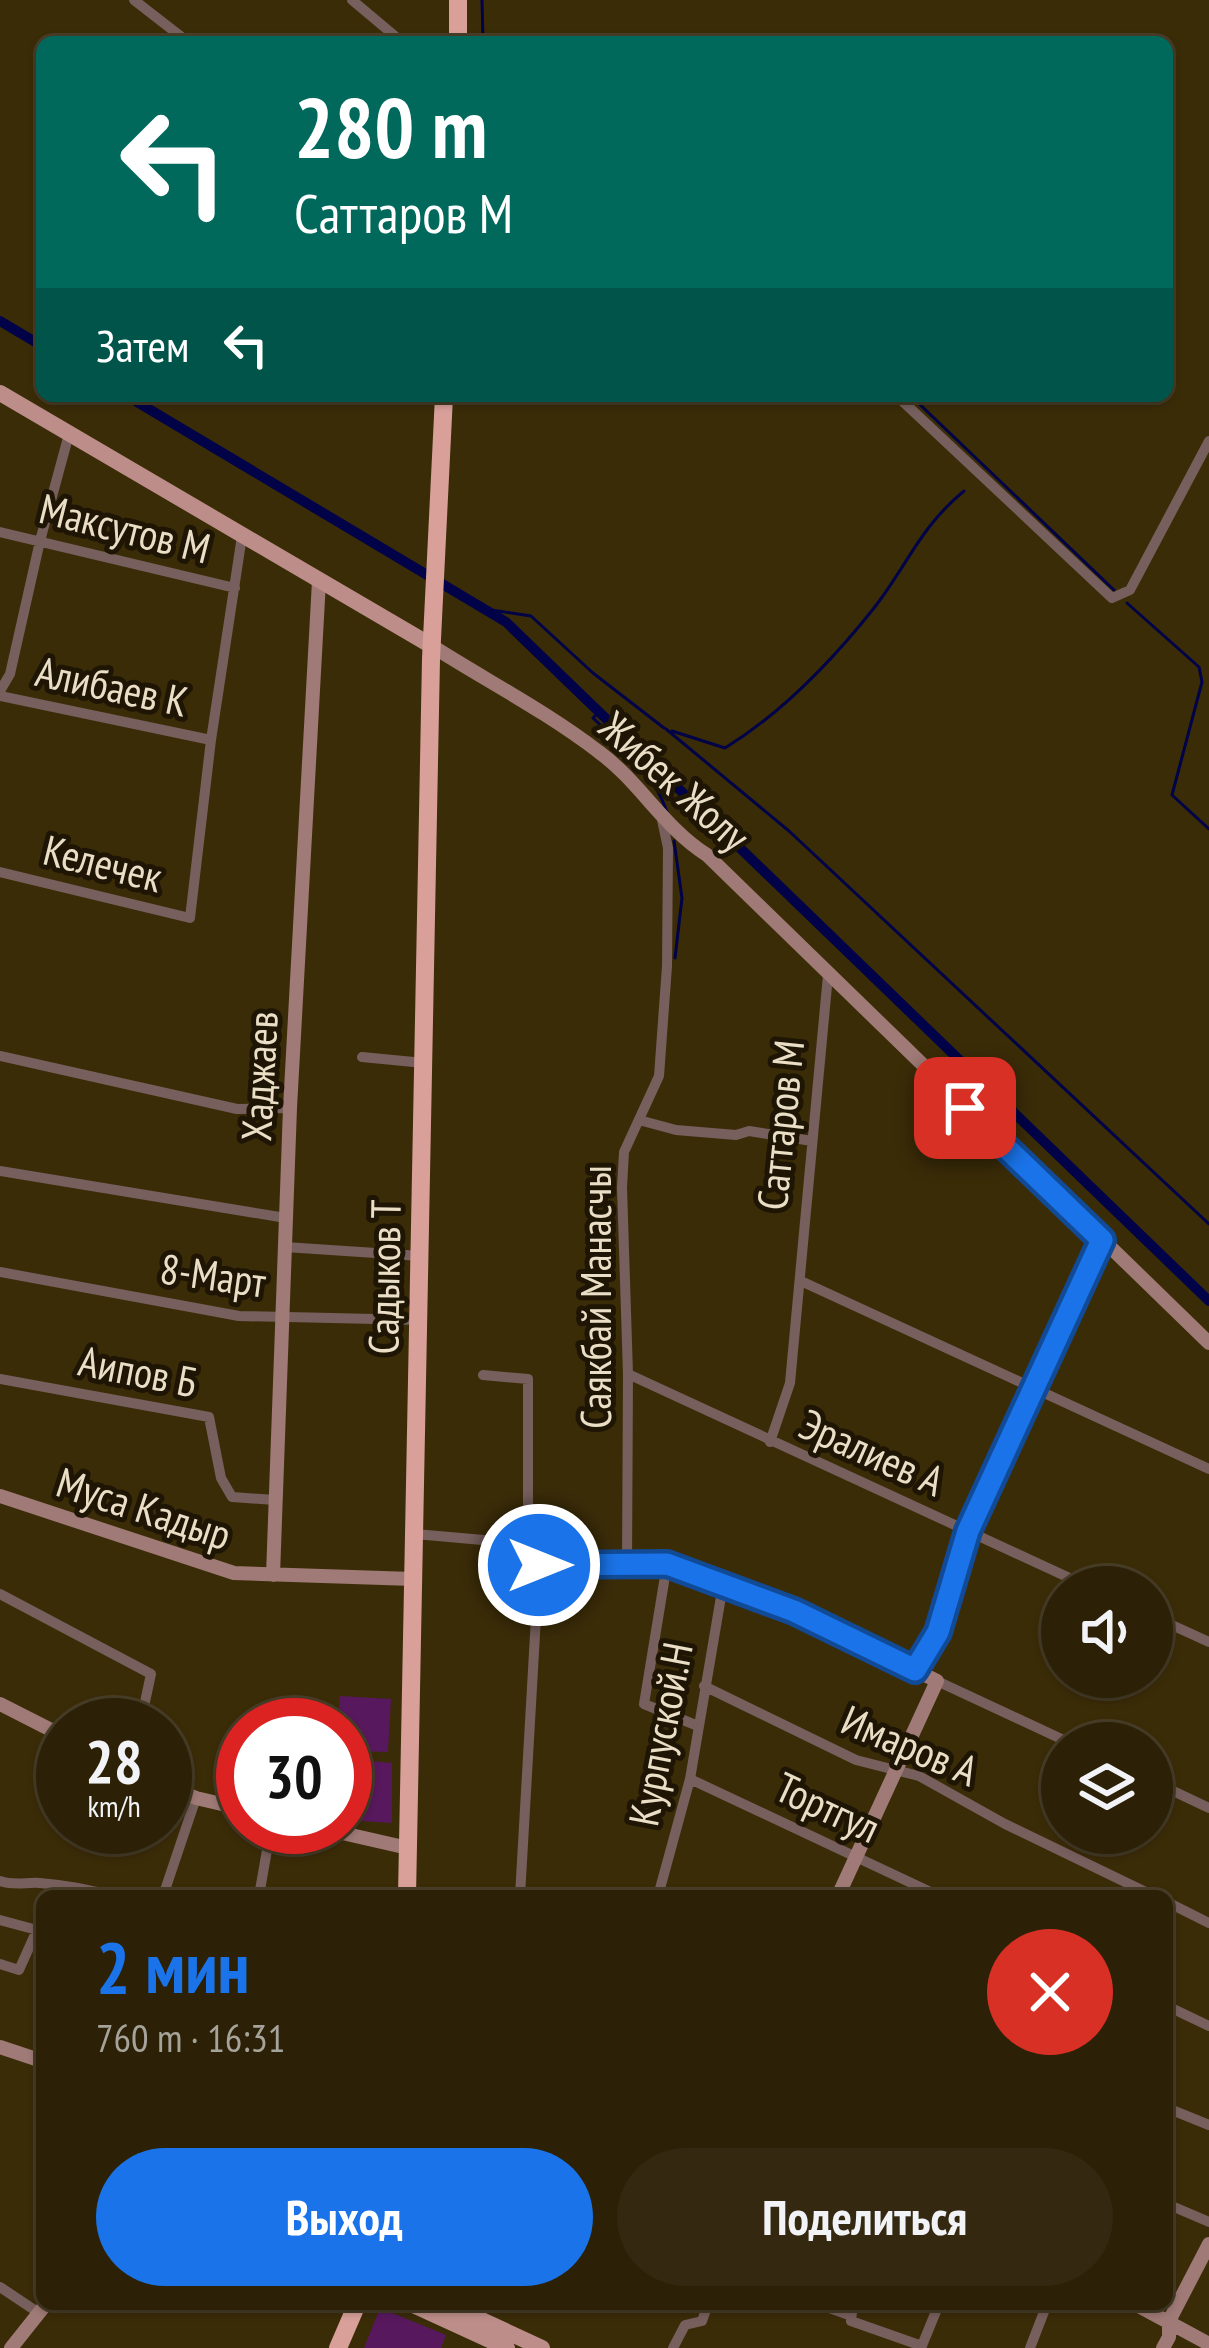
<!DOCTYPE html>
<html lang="ru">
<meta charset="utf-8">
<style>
:root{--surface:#2c2106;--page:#342910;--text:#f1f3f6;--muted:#a6a39b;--line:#483e28;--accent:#1a73e8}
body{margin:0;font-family:"PT Sans Narrow",sans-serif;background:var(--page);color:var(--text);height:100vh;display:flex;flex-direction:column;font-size:45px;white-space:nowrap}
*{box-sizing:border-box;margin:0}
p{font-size:39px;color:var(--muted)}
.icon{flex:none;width:66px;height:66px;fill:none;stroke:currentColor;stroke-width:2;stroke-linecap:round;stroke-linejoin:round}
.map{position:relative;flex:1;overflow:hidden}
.sheet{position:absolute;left:36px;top:1890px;width:1137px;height:420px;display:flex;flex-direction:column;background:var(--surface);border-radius:18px;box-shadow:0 3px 9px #0004,0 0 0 3px var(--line)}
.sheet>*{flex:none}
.top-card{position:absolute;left:36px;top:36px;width:1137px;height:366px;border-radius:18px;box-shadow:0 3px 9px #0004,0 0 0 3px var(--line);background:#00695c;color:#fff;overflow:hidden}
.controls{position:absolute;left:1041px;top:1566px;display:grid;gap:24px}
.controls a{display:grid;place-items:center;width:132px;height:132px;border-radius:50%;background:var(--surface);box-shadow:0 3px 9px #0004,0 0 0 3px var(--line);font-size:60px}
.speed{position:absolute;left:36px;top:1698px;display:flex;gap:24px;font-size:60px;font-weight:700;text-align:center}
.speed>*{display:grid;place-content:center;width:156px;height:156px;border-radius:50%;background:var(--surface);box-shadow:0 3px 9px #0004,0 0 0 3px var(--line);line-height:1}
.speed small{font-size:30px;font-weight:400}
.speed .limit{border:18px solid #d22;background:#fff;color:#111}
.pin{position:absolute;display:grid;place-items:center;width:102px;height:102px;color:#fff;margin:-51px;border-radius:24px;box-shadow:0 6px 18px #0006}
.me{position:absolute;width:132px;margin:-66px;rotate:90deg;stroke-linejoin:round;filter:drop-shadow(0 0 9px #0008)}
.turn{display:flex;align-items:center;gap:42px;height:252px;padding:0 60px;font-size:54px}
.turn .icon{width:156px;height:156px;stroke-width:2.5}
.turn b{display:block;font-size:84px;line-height:102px}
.then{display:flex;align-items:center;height:114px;padding:0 60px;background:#0003;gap:24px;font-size:45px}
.round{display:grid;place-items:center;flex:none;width:126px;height:126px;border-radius:63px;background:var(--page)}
.summary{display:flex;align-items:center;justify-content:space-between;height:204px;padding:0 60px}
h1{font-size:72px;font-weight:600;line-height:90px;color:var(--accent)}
.button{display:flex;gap:24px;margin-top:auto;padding:24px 60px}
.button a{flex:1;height:138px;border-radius:72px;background:var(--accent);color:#fff;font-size:48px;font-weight:600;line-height:138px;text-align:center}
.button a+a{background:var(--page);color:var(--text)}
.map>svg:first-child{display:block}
.green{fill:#58185d}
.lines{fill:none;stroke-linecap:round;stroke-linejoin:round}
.stream{stroke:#010247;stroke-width:3}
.canal{stroke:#010247;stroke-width:10}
.street{stroke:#775f5d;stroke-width:10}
.secondary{stroke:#9f7a76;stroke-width:14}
.primary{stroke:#bd8e89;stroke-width:16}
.highway{stroke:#d9a09a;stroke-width:18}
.route-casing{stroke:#114b97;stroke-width:30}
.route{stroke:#1a73e8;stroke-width:21}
.labels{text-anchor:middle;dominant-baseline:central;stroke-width:10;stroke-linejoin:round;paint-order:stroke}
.street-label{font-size:42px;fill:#eadec6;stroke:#1e1504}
</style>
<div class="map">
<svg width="1209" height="2348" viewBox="0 0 1209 2348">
<rect width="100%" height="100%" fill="#3b2c08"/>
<path class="green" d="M340,1696L391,1699L388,1752L345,1751V1725H338Z
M345,1759L392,1763V1823L345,1820Z
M380,2308L446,2335L441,2348H364Z"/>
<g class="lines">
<path class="stream" d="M482,0L483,42
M911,396L1114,590
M1127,603L1199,667L1202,682L1172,795L1209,829
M491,610L531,616L593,673L664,728
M599,712L593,718C622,746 654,773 667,812
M666,729L789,831L1209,1224
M672,731L725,748C782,713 832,661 874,608C907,566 920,527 964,491
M674,841L682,898L675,958"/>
<path class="canal" d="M0,321L42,346
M127,396L506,622L1209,1301"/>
<path class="street" d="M134,0L188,42
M352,0L402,42
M897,396L1112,598L1130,590L1209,441
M0,532L235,588
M0,691L10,674L40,541L69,434
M0,696L211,740
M0,872L190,918L211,740L242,536
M0,1056L237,1109L290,1108
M362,1057L424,1063
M639,1120L676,1130L736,1135L749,1131L812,1141
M0,1171L286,1218
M285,1247L421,1256
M0,1272L239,1316L420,1320
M803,1282L1209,1469
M628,1374L1089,1587
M483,1375L528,1379V1544
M0,1379L209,1417L221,1478L232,1497L275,1500
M770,1442L790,1383L828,975
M415,1534L540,1545L539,1565L667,1564L793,1611L915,1670
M667,1564L644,1704L698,1726
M627,1566L628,1374L622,1187L624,1152L659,1076L667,966L668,848L662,820
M0,1594L151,1674L140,1725
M1152,1616L1209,1642
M937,1681L1070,1743
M704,1686L856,1760L919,1776L1005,1824L1154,1896
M690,1779L939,1896
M1152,1781L1209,1808
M0,1881C15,1886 25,1882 40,1883C63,1885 89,1889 111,1896
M163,1896L196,1798
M259,1896L271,1827
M520,1896L539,1565
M658,1896L690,1779L723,1585
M1167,1902L1209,1923
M0,1920L37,1930L19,1970L0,1964
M1167,2006L1209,2026
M1167,2108L1209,2125
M1167,2204L1209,2222
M0,2287L39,2313
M818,2304L849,2315
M853,2304L851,2321L922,2346
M673,2348L685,2325L702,2321L708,2304
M921,2348L939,2304
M1030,2348L1047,2304"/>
<path class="secondary" d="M432,646C487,681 547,712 599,752C640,782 663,827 707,855L1209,1343
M0,1496L234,1573L413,1579
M273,1575L290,1108L319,581
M0,1704L63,1736
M165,1785L196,1798L243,1809
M316,1827L408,1848
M838,1896L937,1681L915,1670L938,1632L968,1531L1103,1240
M0,2047L42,2061
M1135,2304L1209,2344
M11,2348L46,2304
M1163,2348L1169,2337V2321L1209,2244"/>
<path class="primary" d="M0,393L432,646
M411,2304L507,2348
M447,2304L542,2348"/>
<path class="highway" d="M458,0V42
M407,1896L431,659L444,396
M338,2348L357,2304"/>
</g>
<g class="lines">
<defs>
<path id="route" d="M539,1565L667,1564L794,1611L915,1670L938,1632L968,1531L1102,1240L965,1108"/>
</defs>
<use href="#route" class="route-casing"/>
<use href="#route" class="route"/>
</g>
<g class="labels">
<g class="street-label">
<text transform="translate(125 528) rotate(14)">Максутов М</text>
<text transform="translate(112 686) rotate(12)">Алибаев К</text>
<text transform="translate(675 781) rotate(42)">Жибек Жолу</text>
<text transform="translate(103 863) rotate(14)">Келечек</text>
<text transform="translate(259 1076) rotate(-87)">Хаджаев</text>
<text transform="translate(780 1125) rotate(-84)">Саттаров М</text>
<text transform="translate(213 1275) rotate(8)">8-Март</text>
<text transform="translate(384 1277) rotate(-89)">Садыков Т</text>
<text transform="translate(595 1297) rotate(-90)">Саякбай Манасчы</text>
<text transform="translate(138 1371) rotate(11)">Аипов Б</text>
<text transform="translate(872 1452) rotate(24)">Эралиев А</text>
<text transform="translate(144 1508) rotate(18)">Муса Кадыр</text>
<text transform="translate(660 1734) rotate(-79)">Курпуской.Н</text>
<text transform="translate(910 1745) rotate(23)">Имаров А</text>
<text transform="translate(828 1807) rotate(25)">Тортгул</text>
</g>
</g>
</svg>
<div class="controls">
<a><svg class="icon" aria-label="sound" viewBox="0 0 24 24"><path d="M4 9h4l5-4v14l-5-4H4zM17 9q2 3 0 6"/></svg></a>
<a><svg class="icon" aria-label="layers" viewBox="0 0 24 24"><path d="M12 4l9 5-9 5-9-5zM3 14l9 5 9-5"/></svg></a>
</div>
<div class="speed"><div>28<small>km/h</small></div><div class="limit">30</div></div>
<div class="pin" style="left:965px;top:1108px;background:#d93025"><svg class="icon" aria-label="arrive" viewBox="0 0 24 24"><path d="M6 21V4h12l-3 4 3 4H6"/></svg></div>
<svg class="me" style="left:539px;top:1565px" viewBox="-20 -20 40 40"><circle r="17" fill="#1a73e8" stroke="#fff" stroke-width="3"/><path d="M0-11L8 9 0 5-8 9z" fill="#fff"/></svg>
<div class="top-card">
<div class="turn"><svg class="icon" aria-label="left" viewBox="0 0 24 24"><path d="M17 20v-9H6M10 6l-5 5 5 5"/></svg><div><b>280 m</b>Саттаров М</div></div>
<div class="then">Затем<svg class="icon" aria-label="left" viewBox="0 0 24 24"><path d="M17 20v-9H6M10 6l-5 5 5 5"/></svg></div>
</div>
<section class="sheet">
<div class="summary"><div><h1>2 мин</h1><p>760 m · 16:31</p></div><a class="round" style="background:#d93025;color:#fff"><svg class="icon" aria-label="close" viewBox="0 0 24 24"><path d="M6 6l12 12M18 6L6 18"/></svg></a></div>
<div class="button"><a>Выход</a><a>Поделиться</a></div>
</section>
</div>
